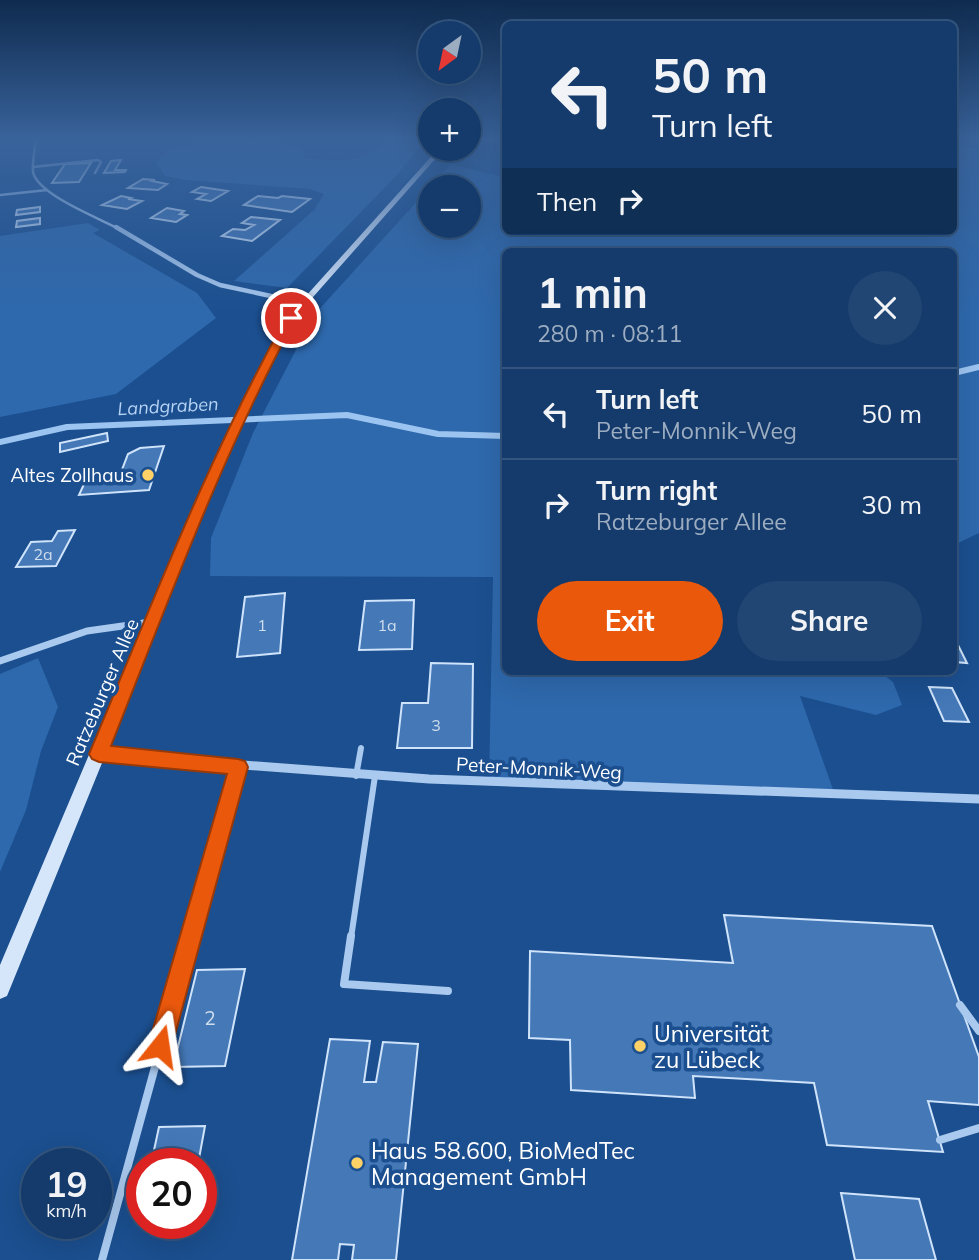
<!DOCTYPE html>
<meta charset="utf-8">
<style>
:root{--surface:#143b6b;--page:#214673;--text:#f1f3f6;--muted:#9dadc1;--line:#33557e;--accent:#ea580c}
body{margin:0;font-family:Mulish,sans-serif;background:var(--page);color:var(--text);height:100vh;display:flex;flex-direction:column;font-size:26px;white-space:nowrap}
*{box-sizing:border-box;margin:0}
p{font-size:23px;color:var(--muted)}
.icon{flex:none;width:38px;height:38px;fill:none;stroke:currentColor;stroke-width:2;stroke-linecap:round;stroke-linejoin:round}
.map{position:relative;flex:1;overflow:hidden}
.side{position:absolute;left:502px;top:248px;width:455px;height:427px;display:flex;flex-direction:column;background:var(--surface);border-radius:10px;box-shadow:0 7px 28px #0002,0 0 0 2px var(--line)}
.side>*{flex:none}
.top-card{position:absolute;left:502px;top:21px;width:455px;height:214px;border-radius:10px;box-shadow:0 7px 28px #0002,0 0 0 2px var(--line);background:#143b6b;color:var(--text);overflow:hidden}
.needle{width:46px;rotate:213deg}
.fabs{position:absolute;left:418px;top:21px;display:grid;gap:14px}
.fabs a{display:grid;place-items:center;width:63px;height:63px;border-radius:50%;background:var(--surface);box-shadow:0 7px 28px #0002,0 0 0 2px var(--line);font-size:35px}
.speed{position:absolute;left:21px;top:1148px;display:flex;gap:14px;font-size:35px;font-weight:700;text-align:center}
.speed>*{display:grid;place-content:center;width:91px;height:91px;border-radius:50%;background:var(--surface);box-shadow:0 7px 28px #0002,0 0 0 2px var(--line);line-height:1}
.speed small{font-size:18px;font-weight:400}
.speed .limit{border:10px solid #d22;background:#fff;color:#111}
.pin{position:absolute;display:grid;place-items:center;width:60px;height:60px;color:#fff;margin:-30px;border:4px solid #fff;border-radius:50%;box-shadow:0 2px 7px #0007}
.me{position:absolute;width:77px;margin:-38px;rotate:15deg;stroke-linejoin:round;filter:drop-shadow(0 0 5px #0008)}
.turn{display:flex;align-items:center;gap:24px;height:147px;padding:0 35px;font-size:32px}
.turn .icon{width:91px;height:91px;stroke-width:2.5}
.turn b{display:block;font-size:49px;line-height:60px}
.then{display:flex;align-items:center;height:66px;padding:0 35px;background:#0003;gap:14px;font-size:26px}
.round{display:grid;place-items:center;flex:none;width:74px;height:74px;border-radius:37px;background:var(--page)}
.headline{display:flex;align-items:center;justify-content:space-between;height:119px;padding:0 35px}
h1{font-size:42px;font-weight:700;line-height:52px}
.cta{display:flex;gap:14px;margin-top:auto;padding:14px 35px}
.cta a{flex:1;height:80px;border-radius:42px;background:var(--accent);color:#fff;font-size:28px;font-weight:700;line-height:80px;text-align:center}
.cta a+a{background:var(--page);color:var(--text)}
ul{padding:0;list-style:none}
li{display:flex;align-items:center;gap:21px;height:91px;padding:0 35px;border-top:2px solid var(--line)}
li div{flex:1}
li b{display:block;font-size:26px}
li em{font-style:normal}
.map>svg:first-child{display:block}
.green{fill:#2e69ad;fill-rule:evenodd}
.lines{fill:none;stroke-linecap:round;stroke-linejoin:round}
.stream{stroke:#9cc4f0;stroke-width:6}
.building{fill:#4478b7;stroke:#cfe3fa;stroke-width:2}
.lane-far2{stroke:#a9c9ee;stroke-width:2.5}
.lane-far1{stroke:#a9c9ee;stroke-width:6}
.lane{stroke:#a9c9ee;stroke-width:8}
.street-far3{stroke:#a9c9ee;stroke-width:2.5}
.street-far2{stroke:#a9c9ee;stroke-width:4.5}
.street-far1{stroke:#a9c9ee;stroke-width:7}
.street{stroke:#a9c9ee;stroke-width:9}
.secondary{fill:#d6e6fa;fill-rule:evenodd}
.route{fill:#ea580c;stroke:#983908;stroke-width:2}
.poi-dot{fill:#ffd166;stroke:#1b4f8f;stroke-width:2.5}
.labels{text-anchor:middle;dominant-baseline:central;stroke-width:7;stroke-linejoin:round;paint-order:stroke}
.number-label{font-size:16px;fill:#d0dded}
.far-water-label{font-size:18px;font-style:italic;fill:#b5d3f5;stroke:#1b4f8f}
.poi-label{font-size:19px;fill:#fff;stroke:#1b4f8f;text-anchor:end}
.street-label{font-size:19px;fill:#fff;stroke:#1b4f8f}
.near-number-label{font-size:19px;fill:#d0dded}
.near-poi-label{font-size:23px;fill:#fff;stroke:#1b4f8f;text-anchor:start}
</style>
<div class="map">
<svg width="979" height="1260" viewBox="0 0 979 1260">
<rect width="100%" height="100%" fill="#1b4f8f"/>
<path class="green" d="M216,139H265L303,150L305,158C343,162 362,163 393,139L425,140L396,176L287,288L234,281L314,210L324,194L310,189L186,180L165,176L156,162L167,151Z
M954,147L979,148V533L954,545V252H506V672H880L893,682L902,705L876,715L800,696L835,795L489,782L493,577L210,576L211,538L253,433L314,315L451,164L506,178V231L885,234L884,231H954ZM430,187H469V226H430Z
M88,223L100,230L93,233L197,293L216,318L116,394L0,417V236Z
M38,658L58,707L41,751L26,810L0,872V674Z"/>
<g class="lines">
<path class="stream" d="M954,373L979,367
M0,442L67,427L347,415L438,434L506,436"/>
</g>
<path class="building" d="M121,160L115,170H126L125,172L104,173L111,161Z
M91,163L79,182L52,183L65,164Z
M143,179L155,180L152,181L167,184L158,190L128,188Z
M201,187L228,191L211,201L197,199L206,194L192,192Z
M121,196L131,198L128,199L142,201L127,209L102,205Z
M258,196L278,198L282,196L310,199L292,212L244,205Z
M40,207V212L16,215L17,210Z
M167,208L184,211L180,214L187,215L176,222L151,218Z
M251,217L280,220L252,241L222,236L233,229L245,230L254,225L242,223Z
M40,218V224L16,227L17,221Z
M107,433L108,441L60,452V443Z
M164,446L149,490L79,495L85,482L118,480L128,454L140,448Z
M75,530L56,566L16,567L31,542L52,541L58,531Z
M285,593L280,653L237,657L245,597Z
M414,600L412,649L359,650L365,601Z
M954,643H957L967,663L955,662Z
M431,663L473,664L472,748H397L402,703H428Z
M929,687L952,688L969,722L944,721Z
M724,915L932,926L979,1057V1105L928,1101L943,1152L827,1145L814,1083L693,1076L695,1098L571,1090L570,1040L529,1038L530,951L733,963Z
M245,969L225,1066L173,1067L197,970Z
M330,1039L370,1041L364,1082H376L383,1042L418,1044L396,1260H352L354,1245L340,1244L338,1260H292Z
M205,1126L198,1164H151L159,1127Z
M841,1193L919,1199L936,1260H855Z"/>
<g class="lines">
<path class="lane-far2" d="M33,167L98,160L101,162L95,173"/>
<path class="lane-far1" d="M356,776L361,748
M191,938L238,767
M351,938L375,776"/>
<path class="lane" d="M351,936L344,984L448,991
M960,1005L979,1031
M940,1140L979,1128
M102,1260L191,936"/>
<path class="street-far3" d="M36,139C35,149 32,162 33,172C38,195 99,218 119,229
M469,139L506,141
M0,195L47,190"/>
<path class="street-far2" d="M116,227L197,275L220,285L303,303"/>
<path class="street-far1" d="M0,661L87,631L151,622"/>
<path class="street" d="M99,754L429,779L979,799"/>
<path class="secondary" d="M438,149H444L306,305L295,319L265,375L219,476L7,996L0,999V965L207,476L255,375L288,316Z"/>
</g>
<linearGradient id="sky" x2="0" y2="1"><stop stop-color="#0f2b4f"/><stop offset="0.44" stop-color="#39639b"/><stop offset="1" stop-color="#39639b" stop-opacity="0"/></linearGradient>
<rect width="979" height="315" fill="url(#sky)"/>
<path class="route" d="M291,316L296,318C222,455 168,602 111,746L238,759L245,761L248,767L172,1046L169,1055L160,1058L151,1055L148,1046L227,774L99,762L92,759L89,754C151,607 208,457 286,318Z"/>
<g class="poi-dot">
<circle cx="148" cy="475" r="7"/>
<circle cx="640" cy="1046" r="7"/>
<circle cx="357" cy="1163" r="7"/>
</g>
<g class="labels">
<g class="number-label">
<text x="43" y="554">2a</text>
<text x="262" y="625">1</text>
<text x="387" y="625">1a</text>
<text x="436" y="725">3</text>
</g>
<g class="far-water-label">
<text transform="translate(168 406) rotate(-3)">Landgraben</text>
</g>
<g class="poi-label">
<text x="134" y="475">Altes Zollhaus</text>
</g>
<g class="street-label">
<text transform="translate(102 692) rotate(-67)">Ratzeburger Allee</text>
<text transform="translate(539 768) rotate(3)">Peter-Monnik-Weg</text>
</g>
<g class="near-number-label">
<text x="210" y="1018">2</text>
</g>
<g class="near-poi-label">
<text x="654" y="1033">Universität<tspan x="654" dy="26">zu Lübeck</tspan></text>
<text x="371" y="1150">Haus 58.600, BioMedTec<tspan x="371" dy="26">Management GmbH</tspan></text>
</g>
</g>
</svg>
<div class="fabs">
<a><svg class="needle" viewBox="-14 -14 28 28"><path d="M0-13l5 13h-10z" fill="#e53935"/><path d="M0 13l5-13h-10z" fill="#9dadc1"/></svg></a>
<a>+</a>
<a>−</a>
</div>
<div class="speed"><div>19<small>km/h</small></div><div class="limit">20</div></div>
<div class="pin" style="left:291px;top:318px;background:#d93025"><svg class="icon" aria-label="arrive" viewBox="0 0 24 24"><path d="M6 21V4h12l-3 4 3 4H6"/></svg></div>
<svg class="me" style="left:160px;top:1046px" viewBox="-20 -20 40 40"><path d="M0-17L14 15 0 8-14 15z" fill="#ea580c" stroke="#fff" stroke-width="4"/></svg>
<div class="top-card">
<div class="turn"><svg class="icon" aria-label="left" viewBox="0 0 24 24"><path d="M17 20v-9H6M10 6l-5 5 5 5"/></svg><div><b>50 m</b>Turn left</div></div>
<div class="then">Then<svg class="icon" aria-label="right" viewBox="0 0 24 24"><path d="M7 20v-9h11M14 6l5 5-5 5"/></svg></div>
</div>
<section class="side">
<div class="headline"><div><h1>1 min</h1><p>280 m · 08:11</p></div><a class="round"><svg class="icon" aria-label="close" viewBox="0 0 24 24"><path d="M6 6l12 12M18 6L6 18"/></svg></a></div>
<ul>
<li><svg class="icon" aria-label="left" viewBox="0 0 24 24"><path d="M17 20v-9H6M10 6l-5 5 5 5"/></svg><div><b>Turn left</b><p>Peter-Monnik-Weg</p></div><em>50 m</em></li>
<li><svg class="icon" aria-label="right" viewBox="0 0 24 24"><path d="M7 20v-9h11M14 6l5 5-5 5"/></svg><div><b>Turn right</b><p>Ratzeburger Allee</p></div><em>30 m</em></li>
</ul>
<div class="cta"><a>Exit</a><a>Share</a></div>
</section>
</div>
